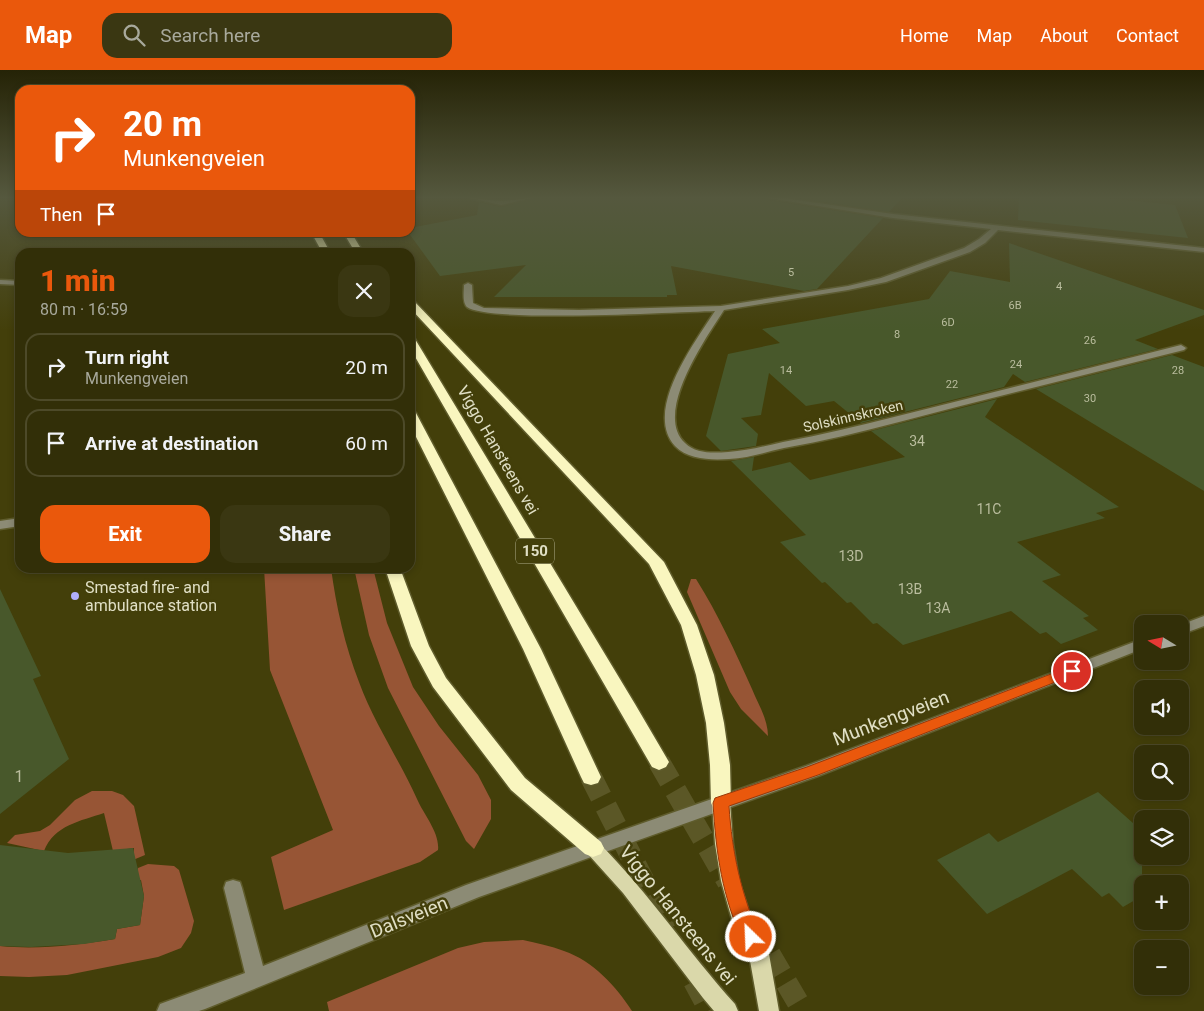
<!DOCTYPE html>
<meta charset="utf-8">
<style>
:root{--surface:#322f08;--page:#3a3712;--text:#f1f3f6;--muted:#a8a99c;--line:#4d4a29;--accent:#ea580c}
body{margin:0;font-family:Roboto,sans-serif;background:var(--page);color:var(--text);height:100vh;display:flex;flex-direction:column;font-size:19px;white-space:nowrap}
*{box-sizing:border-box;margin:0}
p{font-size:16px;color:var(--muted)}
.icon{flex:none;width:28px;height:28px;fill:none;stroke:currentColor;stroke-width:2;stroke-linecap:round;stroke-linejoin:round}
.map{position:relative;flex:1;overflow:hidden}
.panel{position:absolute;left:15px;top:178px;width:400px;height:325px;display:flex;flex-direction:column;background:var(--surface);border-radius:15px;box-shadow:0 2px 8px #0003,0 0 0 1px var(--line)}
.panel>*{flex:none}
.banner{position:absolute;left:15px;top:15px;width:400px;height:152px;border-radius:15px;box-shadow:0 2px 8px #0003,0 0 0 1px var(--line);background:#ea580c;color:#fff;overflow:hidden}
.needle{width:32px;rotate:280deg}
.tools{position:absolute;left:1134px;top:545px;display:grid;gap:10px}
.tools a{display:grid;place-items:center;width:55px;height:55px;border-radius:10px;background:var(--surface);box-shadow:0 2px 8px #0003,0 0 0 1px var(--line);font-size:25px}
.pin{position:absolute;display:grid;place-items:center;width:42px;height:42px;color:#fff;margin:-21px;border:2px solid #fff;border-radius:50%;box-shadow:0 1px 5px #0007}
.me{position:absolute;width:55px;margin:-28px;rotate:336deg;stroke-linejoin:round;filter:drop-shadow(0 0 4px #0008)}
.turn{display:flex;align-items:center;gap:18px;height:105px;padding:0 25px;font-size:22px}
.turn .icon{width:65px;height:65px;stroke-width:2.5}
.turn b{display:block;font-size:35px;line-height:42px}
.then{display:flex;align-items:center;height:48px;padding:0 25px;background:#0003;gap:10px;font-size:19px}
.round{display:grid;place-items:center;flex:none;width:52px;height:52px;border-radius:15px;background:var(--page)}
.head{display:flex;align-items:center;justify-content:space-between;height:85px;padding:0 25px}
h1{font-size:30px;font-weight:800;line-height:38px;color:var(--accent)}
.action{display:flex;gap:10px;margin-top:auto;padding:10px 25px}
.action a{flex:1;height:58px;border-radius:15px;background:var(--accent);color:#fff;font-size:20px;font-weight:800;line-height:58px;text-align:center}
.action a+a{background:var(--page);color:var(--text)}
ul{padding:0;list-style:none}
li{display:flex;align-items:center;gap:15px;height:68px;margin:0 10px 8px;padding:0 15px;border:2px solid var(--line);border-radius:15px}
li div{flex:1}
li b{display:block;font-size:19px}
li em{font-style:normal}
header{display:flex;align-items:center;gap:30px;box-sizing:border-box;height:70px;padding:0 25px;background:var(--accent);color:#fff}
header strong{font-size:24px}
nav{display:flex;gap:28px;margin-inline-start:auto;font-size:18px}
.search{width:350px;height:45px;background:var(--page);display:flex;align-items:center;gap:12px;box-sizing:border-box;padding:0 18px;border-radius:15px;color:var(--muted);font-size:19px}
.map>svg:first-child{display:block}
.green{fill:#975535}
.building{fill:#48582b}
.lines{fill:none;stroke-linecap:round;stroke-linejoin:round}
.highway-tunnel{stroke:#5b5726;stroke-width:22;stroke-dasharray:22 11;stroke-linecap:butt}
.minor-casing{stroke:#5f5c2c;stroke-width:3}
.major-casing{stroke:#5f5c2c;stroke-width:3}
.highway-casing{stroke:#5f5c2c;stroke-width:3}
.minor{fill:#8c8b75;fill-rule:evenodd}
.major{fill:#dad8aa;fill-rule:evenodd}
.highway{fill:#f9f6bf;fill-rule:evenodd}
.route{fill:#ea580c;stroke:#983908}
.poi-dot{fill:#b0aefa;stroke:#433f0a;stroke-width:2}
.labels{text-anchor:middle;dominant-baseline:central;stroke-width:5;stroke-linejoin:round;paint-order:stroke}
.far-number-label{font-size:11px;fill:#babd9e}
.far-street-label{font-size:14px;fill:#e0dfc5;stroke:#433f0a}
.number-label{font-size:14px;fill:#babd9e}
.shield{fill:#433f0a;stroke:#b1af8d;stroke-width:1}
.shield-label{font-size:15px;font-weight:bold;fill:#e0dfc5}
.street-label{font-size:16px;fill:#e0dfc5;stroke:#433f0a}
.poi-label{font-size:16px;fill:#e0dfc5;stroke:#433f0a;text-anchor:start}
.near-number-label{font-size:16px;fill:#babd9e}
.near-street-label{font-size:19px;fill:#e0dfc5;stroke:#433f0a}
</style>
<header>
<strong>Map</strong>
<div class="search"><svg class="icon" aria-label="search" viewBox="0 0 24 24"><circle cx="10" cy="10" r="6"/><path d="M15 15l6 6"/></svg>Search here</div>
<nav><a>Home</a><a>Map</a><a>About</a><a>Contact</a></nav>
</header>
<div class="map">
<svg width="1204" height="941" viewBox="0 0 1204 941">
<rect width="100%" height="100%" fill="#433f0a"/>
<path class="green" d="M264,498H331C336,536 345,576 359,612C374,653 399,689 417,729C424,745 440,763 438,780L420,792L284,840L271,787L333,760L270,600Z
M354,498H373L387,553L413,617L439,656L478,705L491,730V749L474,779L466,771L388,618L369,565Z
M691,509H696C718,544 735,581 752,619C758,634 768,649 768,666L741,639L730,622L687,522Z
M92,721H112L123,725L134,736L145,785L133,790L134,778L113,781L104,743C81,751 54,755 44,781L7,773L15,765L40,761L50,755L75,730Z
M148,794L174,796L179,800L194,851L191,863L181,878L158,887L67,905L29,907L0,906V876C38,880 77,875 115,869L117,859L140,855L144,826L141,810L135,811L138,798Z
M523,870C536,873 551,876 564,881C593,891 616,916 632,941H329L327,932L458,878L484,872Z"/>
<path class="building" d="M534,128H766L768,130L883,148L817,219L804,221L671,196L677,225H667V227H494L526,195L440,206L408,162H410V158L477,145L479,132L501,137Z
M797,128H902L889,142Z
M1019,128H1104L1175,135L1188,168L1018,150Z
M1009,173L1204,240V245L1135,270L1158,279L1025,312L1013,304L1004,317L861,353L834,331L806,336L769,303L761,345L741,348L758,364L756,376L721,381L706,366L728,284L780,273L762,259L929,229L950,201L1010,212Z
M1172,285L1204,297V421L1036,319Z
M997,329L985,347L1119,437L1096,443L1105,448L1017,472L1061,505L1042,511L1089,546L1083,548L1098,560L1061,574L1046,562L1040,564L1011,541L903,575L877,553L873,554L851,532L847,533L825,512L822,513L780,472L806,465L731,391L754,387L752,401L790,392L810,410L905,387L871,361Z
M0,519L41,606L33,609L69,689L0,744Z
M1098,722L1142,761V805L1137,808L1143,814L1142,826L1123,837L1109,823L1102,827L1072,799L987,844L937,790L989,763L998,772Z
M0,775L68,783L133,778L144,826L140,855L117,859L115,869L84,874L31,877L0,876Z"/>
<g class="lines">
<path class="highway-tunnel" d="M659,692L728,812
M591,707L668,859
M753,856L803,941
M694,911L710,941"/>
<defs>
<path id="minor" d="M470,128L501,131L532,128L501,135Z
M768,128H784L893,144L1204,178V182L998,160L985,173L970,182L886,212L848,220L724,240C706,268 653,343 685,373C696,384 713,383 728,382C747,381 765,376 783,372C821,365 858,356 894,347C990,323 1085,299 1181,275L1186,278L1184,280C1089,304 994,327 899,352C861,362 823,371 784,378C766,382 748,388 729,389C712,390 688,390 675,376C643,341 695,272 715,241C678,242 489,253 467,237C462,232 464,221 464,215L468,213L472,215L473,233L484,238L579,240L721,236L848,216L881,208L964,178L979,169L991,159L893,148Z
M0,210L20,211V215L0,214Z
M20,448V456L0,459V451Z
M1204,546V556L1180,565V555Z
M1142,569V579L818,706L479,827L205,939L199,941H157L160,934L245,903L224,818L226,812L233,810L240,812L242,818L263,896L466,815L806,696Z"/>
<path id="major" d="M721,726L727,728L730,733L733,774L739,811L751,848L769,884L779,941H759L749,885L732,850L721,811L715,774L712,733L715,728Z
M593,770L599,773C649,823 688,882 735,934L738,941H714L703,928L623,823L587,783L584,778L587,773Z"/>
<path id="highway" d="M311,162H319L330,182H322Z
M343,162H351L363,182H355Z
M410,229L413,230L664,492L697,555L714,605L724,653L730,695L731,733L728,739L721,741L714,739L711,733L710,695L706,653L696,605L681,555L649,494L410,238Z
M410,266L415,269L635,634L669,692L666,697L659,700L652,697L410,278Z
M410,339L416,343L541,579L601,707L598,713L591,715L584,713L581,707L523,579L410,355Z
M385,498H400L429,576L446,608L525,708L601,772L604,778L601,784L593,787L585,784L511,720L433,617L411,576Z"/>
</defs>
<use href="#minor" class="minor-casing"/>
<use href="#major" class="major-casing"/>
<use href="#highway" class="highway-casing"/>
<use href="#minor" class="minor"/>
<use href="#major" class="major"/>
<use href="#highway" class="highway"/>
</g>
<linearGradient id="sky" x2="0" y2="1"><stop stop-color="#252306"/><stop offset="0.49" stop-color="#55583e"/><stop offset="1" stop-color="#55583e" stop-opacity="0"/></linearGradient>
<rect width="1204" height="260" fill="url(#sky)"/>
<path class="route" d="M1072,596L1076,598L1078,601L1076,604L818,705L729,736C732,782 741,824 760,867L757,873L751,875L744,873C722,828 716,782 713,733L715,728L807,697Z"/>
<circle class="poi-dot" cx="75" cy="526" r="5"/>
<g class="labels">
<g class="far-number-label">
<text x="791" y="202">5</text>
<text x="1059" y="216">4</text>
<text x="1015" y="235">6B</text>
<text x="948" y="252">6D</text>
<text x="897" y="264">8</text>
<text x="1090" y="270">26</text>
<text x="1016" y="294">24</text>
<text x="786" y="300">14</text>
<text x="1178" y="300">28</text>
<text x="952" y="314">22</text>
<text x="1090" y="328">30</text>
</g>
<g class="far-street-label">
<text transform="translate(853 346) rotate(-13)">Solskinnskroken</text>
</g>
<g class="number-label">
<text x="917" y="371">34</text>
<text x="989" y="439">11C</text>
<text x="851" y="486">13D</text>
<text x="910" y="519">13B</text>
<text x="938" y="538">13A</text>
</g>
<rect class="shield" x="516" y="468.5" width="38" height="25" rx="4"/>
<g class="shield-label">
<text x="535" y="481">150</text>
</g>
<g class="street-label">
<text transform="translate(498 380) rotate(60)">Viggo Hansteens vei</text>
</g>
<g class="poi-label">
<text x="85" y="517">Smestad fire- and<tspan x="85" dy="18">ambulance station</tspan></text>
</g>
<g class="near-number-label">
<text x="19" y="706">1</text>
</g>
<g class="near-street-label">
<text transform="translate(891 648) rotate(-21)">Munkengveien</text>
<text transform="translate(678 845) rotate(51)">Viggo Hansteens vei</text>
<text transform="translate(409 847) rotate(-22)">Dalsveien</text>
</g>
</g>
</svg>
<div class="tools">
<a><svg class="needle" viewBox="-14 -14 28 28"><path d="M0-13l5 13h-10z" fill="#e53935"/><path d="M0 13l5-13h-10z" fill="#a8a99c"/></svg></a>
<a><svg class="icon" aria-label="sound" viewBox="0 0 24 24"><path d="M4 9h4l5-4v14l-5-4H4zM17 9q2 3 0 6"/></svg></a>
<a><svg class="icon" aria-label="search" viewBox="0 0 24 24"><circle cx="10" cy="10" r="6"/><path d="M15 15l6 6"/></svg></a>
<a><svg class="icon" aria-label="layers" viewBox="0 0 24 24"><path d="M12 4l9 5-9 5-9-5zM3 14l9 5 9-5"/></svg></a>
<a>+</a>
<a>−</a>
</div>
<div class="pin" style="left:1072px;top:601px;background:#d93025"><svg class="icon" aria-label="arrive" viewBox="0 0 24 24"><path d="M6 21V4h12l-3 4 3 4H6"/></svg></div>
<svg class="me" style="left:751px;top:867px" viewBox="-20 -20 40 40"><circle r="17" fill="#ea580c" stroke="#fff" stroke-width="3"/><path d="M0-11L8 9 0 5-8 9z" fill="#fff"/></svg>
<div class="banner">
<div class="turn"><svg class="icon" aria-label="right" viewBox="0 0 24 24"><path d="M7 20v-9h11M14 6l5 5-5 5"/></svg><div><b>20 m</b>Munkengveien</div></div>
<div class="then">Then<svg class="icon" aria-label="arrive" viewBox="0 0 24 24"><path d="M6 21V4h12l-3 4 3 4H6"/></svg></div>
</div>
<section class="panel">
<div class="head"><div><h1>1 min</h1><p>80 m · 16:59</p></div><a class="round"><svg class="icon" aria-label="close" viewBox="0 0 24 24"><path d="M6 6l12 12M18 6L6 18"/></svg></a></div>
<ul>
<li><svg class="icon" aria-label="right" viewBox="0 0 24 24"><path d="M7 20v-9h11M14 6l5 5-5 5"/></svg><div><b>Turn right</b><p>Munkengveien</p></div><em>20 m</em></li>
<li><svg class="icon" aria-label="arrive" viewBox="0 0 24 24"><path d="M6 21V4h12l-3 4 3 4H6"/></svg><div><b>Arrive at destination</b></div><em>60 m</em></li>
</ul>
<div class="action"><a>Exit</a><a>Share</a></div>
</section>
</div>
